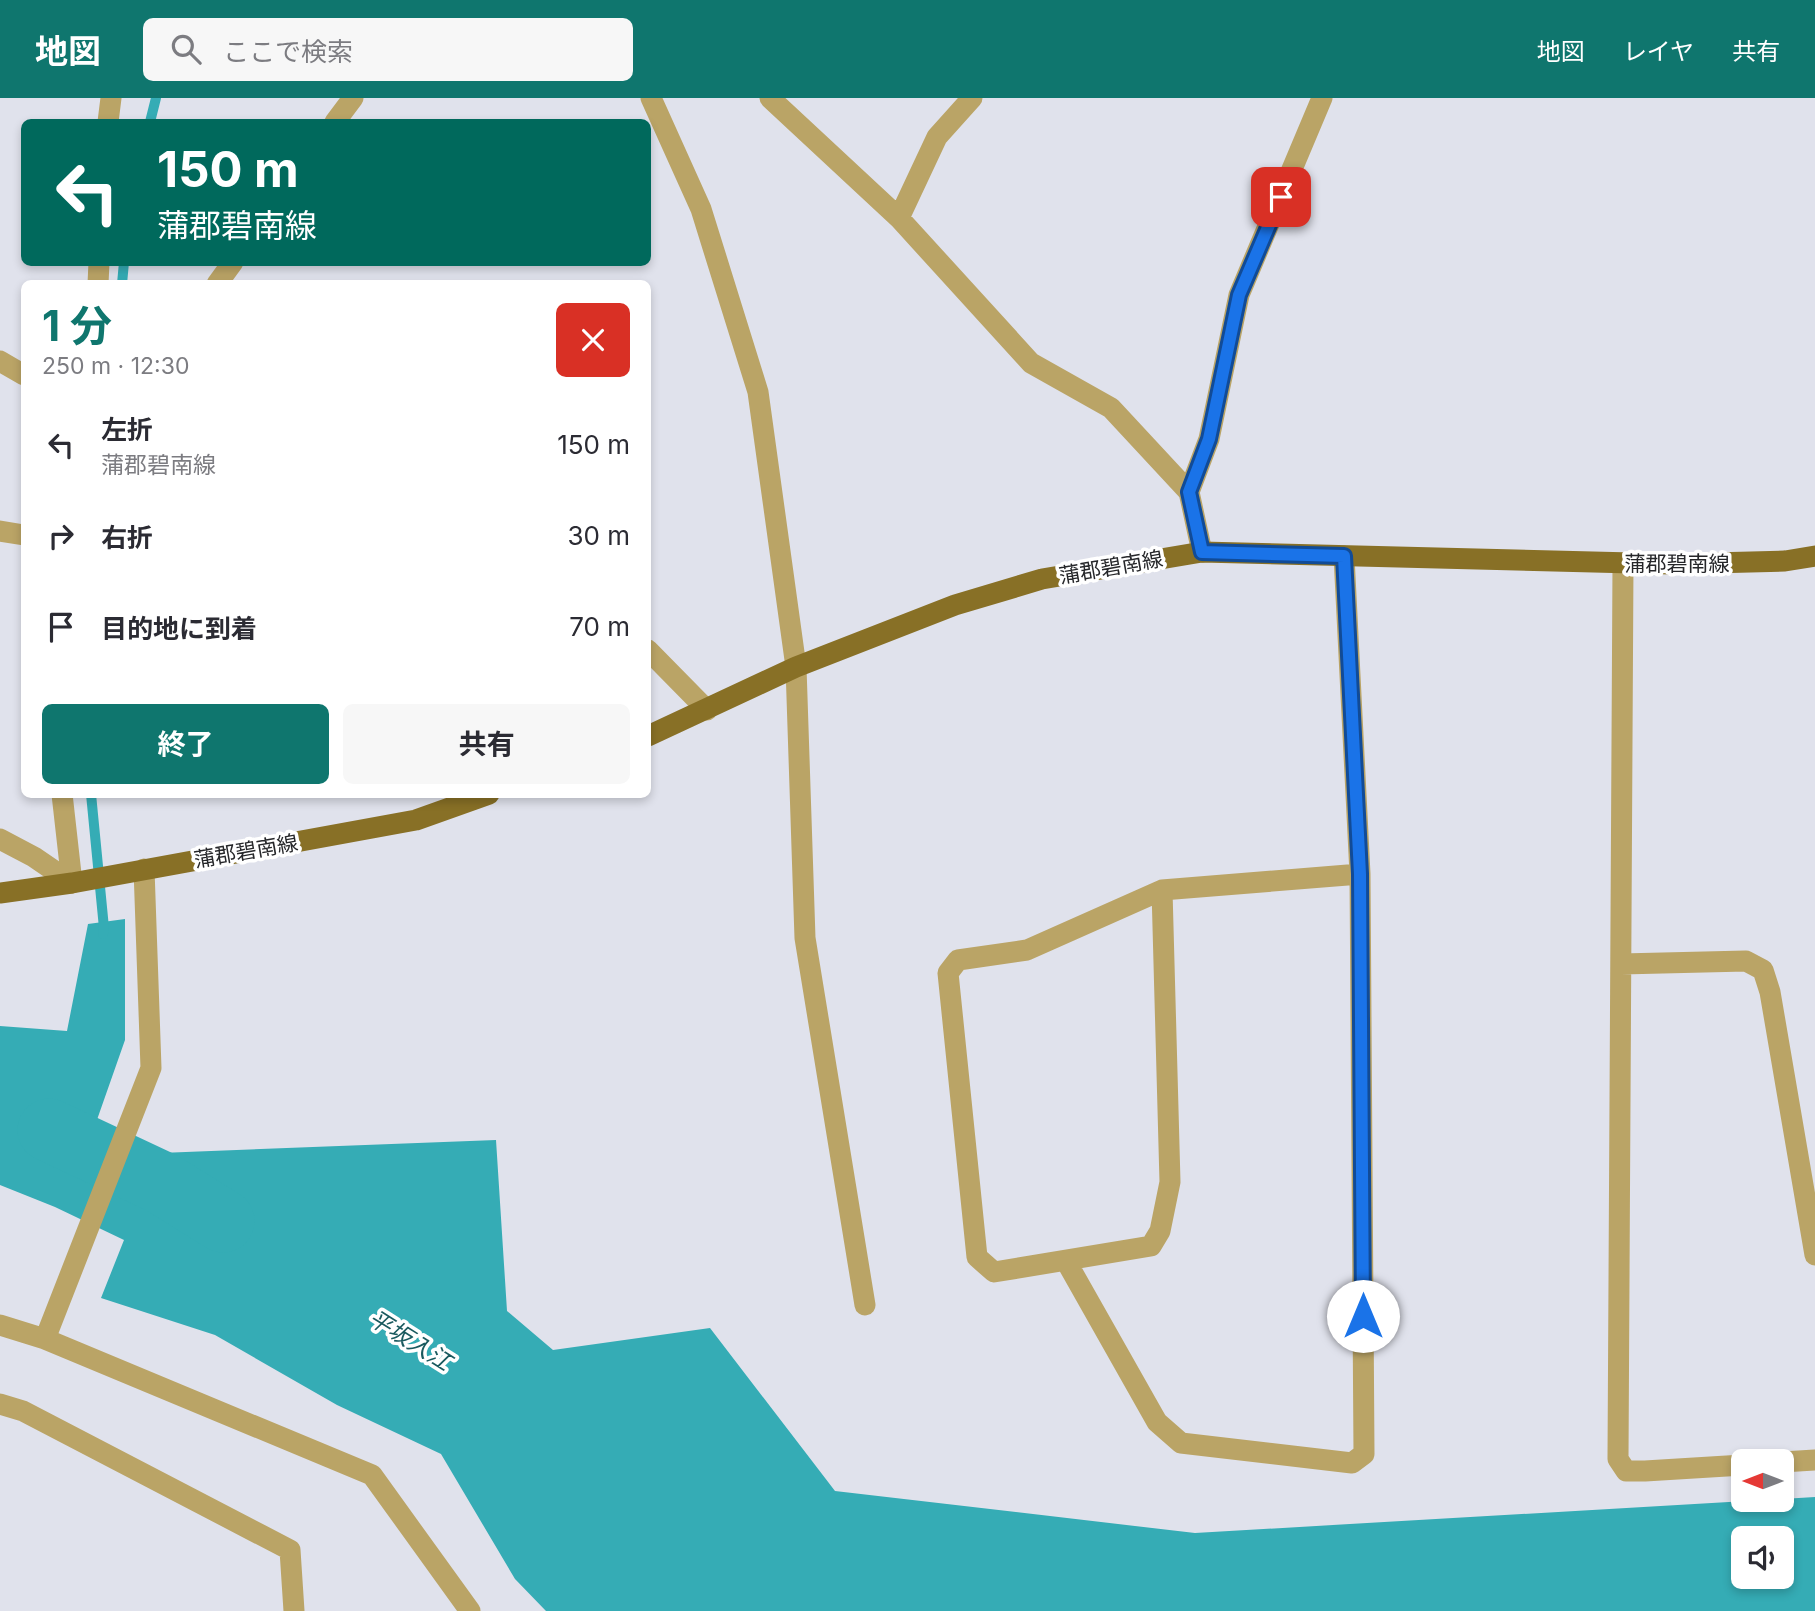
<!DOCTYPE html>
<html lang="ja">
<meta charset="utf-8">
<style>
:root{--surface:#fff;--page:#f7f7f7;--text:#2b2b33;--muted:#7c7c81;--accent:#0f766e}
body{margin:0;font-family:Inter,"Noto Sans JP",sans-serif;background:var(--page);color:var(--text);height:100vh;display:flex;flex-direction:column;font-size:26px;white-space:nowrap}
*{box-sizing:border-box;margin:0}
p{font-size:23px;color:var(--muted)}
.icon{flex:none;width:38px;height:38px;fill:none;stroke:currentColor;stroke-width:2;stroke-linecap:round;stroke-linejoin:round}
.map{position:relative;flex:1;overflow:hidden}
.sheet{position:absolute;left:21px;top:182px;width:630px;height:518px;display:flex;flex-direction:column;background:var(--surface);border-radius:10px;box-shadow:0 4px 10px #0003}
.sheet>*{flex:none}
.banner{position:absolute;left:21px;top:21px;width:630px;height:147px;border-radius:10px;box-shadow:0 4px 10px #0003;background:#00695c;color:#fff;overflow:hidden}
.needle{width:46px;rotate:270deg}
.fabs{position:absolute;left:1731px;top:1351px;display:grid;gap:14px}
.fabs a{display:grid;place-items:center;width:63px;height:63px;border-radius:10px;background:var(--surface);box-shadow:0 4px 10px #0003;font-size:35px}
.pin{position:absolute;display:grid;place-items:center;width:60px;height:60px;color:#fff;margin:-30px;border-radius:14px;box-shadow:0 4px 10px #0006}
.me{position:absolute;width:77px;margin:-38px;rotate:0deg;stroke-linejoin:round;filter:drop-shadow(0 0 5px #0008)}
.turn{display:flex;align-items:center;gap:24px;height:147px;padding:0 21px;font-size:32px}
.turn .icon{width:91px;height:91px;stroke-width:2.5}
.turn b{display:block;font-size:49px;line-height:60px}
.round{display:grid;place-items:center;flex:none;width:74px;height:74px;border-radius:10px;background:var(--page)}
.summary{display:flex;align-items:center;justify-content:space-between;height:119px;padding:0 21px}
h1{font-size:42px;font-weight:700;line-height:52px;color:var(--accent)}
.cta{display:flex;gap:14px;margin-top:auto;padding:14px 21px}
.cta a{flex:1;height:80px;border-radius:10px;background:var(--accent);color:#fff;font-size:28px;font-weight:700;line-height:80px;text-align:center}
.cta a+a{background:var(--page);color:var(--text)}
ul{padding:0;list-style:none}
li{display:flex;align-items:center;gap:21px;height:91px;padding:0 21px}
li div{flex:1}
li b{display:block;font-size:26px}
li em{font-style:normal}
header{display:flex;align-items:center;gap:42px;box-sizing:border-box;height:98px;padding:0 35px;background:var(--accent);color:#fff}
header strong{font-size:33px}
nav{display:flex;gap:38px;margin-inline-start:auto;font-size:24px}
.search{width:490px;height:63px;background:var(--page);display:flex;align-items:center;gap:18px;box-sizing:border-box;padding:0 24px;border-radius:10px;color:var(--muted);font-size:26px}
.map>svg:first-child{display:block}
.water{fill:#35acb5;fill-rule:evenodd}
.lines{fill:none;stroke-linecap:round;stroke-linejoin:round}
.stream{stroke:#35acb5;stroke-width:10}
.river{stroke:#35acb5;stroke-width:63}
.minor{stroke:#baa466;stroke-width:21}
.major{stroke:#887026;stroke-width:21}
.route-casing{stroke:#114b97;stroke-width:18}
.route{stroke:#1a73e8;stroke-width:12}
.labels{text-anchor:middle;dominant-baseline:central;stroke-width:7;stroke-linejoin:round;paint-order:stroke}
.street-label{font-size:21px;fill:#26272a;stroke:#fff}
.water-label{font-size:23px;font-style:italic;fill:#1a5a5f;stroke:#fff}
</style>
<header>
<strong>地図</strong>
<div class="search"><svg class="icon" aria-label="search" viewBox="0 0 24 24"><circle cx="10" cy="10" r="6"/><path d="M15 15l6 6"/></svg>ここで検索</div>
<nav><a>地図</a><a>レイヤ</a><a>共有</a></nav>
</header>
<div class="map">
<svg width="1815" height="1513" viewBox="0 0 1815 1513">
<rect width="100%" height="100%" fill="#e0e2ec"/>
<path class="water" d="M125,821V942L79,1073L139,1105L160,1055L496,1042L507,1213L553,1252L710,1230L835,1393L1195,1435L1815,1399V1513H546L515,1481L441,1356L337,1307L215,1237L101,1200L124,1142L55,1109L0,1087V928L67,933L88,826ZM1743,1440H1782V1479H1743Z"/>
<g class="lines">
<path class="stream" d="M150,24L156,0
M122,186L124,164
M91,696L104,830L103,836"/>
<path class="river" d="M49,1032L162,1085L223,1123"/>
<path class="minor" d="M651,0L701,111L758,294L796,569L805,840L865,1207
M770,0L899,120L1031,265L1111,310L1189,394L1202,454
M108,24L111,0
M335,24L353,0
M899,120L937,39L972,0
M98,186L99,164
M217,186L233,164
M0,263L24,277
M1189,394L1209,341L1239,197L1322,0
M0,433L24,437
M1623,465L1618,1361L1626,1373H1645L1743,1367
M648,552L707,612
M62,696L72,785
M0,741L34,759L72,785
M1162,792L1170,1084L1160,1133L1151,1148L994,1174L977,1159L948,875L958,862L1027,852L1162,792L1360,776
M1621,866L1746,863L1763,872L1770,894L1815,1157
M1066,1163L1157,1324L1181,1345L1352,1365L1364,1356L1360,776L1344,458
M0,1227L45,1241L372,1377L470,1513
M45,1241L151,970L144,771
M0,1306L23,1313L290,1452L294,1513
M1782,1364L1815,1362"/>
<path class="major" d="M648,638L796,569L955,507L1042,481L1202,454L1672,466L1785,463L1815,458
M0,795L72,785L416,722L489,696"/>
</g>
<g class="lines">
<defs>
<path id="route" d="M1281,99L1239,197L1209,341L1189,394L1202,454L1344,458L1360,776L1363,1218"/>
</defs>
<use href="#route" class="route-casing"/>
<use href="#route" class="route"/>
</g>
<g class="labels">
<g class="street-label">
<text x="1677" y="465">蒲郡碧南線</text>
<text transform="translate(1111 469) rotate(-10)">蒲郡碧南線</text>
<text transform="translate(246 753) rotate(-10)">蒲郡碧南線</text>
</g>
<g class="water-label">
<text transform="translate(410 1242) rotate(32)">平坂入江</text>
</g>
</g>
</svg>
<div class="fabs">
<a><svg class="needle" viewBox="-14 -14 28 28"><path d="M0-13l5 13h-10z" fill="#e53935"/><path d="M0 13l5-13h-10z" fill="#7c7c81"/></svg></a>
<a><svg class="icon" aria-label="sound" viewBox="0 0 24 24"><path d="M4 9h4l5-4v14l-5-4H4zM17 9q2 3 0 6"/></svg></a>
</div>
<div class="pin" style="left:1281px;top:99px;background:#d93025"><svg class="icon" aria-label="arrive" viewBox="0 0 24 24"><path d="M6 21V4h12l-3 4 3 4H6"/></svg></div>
<svg class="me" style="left:1363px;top:1218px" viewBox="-20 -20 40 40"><circle r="19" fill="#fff"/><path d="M0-13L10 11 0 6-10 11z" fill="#1a73e8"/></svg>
<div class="banner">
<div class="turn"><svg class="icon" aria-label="left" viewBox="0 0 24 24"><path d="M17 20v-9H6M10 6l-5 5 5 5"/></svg><div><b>150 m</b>蒲郡碧南線</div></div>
</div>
<section class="sheet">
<div class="summary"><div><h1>1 分</h1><p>250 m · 12:30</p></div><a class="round" style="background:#d93025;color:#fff"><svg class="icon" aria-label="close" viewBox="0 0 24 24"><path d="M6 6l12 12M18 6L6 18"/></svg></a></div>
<ul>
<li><svg class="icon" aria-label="left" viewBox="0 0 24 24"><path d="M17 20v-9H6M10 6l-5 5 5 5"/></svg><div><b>左折</b><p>蒲郡碧南線</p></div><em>150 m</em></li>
<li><svg class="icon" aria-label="right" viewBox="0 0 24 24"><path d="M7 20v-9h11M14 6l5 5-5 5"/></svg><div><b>右折</b></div><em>30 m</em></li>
<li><svg class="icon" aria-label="arrive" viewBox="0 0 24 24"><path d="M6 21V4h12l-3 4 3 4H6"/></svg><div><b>目的地に到着</b></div><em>70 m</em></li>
</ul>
<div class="cta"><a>終了</a><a>共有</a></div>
</section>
</div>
